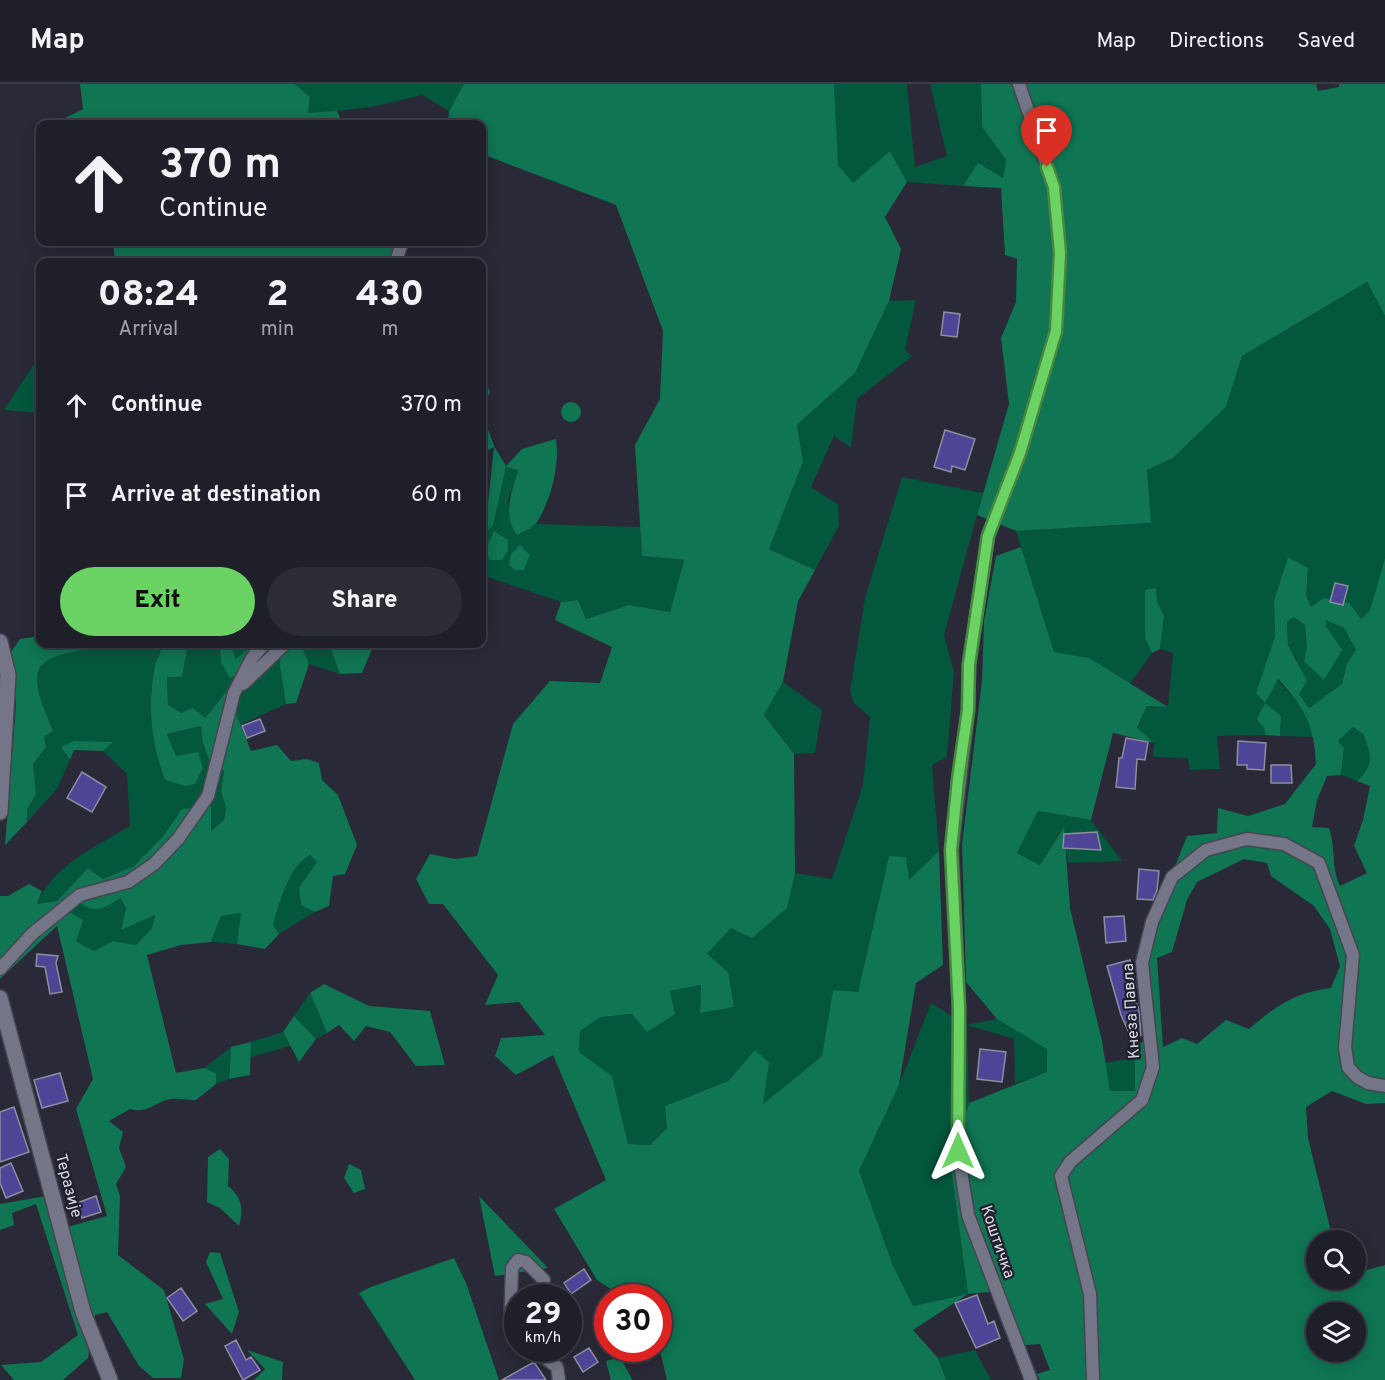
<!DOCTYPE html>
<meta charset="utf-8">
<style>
:root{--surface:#1f1f29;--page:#2c2c35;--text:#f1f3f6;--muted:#a1a2a8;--line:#3c3d46;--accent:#6ad364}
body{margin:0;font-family:Overpass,sans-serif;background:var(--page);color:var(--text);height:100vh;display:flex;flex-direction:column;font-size:22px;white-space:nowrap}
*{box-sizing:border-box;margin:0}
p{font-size:20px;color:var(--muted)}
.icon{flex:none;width:33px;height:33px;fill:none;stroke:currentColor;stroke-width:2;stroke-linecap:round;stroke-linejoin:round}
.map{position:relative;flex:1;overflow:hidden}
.details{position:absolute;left:36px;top:174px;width:450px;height:390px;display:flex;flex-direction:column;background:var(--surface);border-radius:12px;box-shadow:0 3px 15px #0003,0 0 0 2px var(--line)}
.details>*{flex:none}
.guide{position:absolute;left:36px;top:36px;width:450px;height:126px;border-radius:12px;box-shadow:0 3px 15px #0003,0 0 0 2px var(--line);background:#1f1f29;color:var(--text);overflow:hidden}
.fabs{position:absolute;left:1306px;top:1146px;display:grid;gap:12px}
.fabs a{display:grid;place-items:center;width:60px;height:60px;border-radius:50%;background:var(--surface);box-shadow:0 3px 15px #0003,0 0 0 2px var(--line);font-size:30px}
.speed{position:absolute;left:504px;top:1200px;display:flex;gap:12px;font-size:30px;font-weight:700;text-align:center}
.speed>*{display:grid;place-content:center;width:78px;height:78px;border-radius:50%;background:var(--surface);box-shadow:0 3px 15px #0003,0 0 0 2px var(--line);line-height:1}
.speed small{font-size:15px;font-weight:400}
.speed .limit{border:9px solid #d22;background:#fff;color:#111}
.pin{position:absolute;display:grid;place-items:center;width:51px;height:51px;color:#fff;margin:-62px -26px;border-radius:50% 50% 50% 0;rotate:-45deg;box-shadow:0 0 6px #0007}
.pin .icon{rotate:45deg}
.me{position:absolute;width:66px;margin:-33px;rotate:0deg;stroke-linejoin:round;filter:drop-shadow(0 0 4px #0008)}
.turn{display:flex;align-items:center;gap:21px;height:126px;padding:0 24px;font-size:27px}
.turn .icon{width:78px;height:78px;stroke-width:2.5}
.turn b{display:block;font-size:42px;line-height:51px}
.eta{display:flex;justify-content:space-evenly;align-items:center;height:102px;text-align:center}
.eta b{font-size:36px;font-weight:800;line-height:42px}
.primary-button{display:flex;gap:12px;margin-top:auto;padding:12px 24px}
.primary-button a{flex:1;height:69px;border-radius:36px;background:var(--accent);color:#111;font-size:24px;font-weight:800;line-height:69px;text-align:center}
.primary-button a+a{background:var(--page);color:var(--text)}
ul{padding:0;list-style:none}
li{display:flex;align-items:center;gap:18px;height:90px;padding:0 24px}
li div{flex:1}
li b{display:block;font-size:22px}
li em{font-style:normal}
header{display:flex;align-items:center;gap:36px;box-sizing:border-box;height:84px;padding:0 30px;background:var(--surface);border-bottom:2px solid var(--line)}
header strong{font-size:28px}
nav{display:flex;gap:33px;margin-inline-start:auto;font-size:21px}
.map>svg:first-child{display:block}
.green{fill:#03573c}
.forest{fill:#0f7553;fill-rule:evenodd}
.building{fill:#4d4697;stroke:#8d8d9f;stroke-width:1.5}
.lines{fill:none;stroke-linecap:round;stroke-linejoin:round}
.minor-casing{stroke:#454551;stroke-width:15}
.tertiary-casing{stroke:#454551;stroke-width:18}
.minor{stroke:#747586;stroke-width:12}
.tertiary{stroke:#747586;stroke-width:15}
.route-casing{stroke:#458941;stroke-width:15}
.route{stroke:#6ad364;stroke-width:10}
.labels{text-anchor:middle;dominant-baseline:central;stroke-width:4.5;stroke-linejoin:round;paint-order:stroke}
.street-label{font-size:16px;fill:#d8d9e3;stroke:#1f1f2d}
</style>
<header>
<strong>Map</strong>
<nav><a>Map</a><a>Directions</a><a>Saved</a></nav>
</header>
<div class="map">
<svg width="1385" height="1296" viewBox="0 0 1385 1296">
<rect width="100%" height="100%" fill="#292937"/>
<path class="green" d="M295,0H464L449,27L422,11L372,23L337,27L314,40L308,29L310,13Z
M834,0H907L915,83L947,72L930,0H981L982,43L1006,76L1003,94L978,80L963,102L907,98L890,67L853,100L837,81Z
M1367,198L1385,232V474L1370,526L1361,535L1311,524L1306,513L1308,484L1288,473L1274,516L1275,552L1256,609L1277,595L1305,627L1315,653L1280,652L1281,632L1265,645V651L1217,652L1220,685L1190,686L1188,674L1153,673L1154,659L1137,645L1147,622L1168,623L1173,569L1160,565L1164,532L1157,517L1156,505L1145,506V554L1152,569L1129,601L1089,574L1054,569L1016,447L1151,439L1146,386L1173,374L1226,323L1242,272Z
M916,216L905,266L912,272L857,315L851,364L834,352L811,403L838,420L839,442L815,486L769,465L803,378L797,341L855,289L889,217Z
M40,271V329L4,326Z
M506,383L518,386L508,417L517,451L536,440L640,443L642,472L684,476L670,528L629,521L586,535L578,516L561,518L482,491V448L493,442Z
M902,393L983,409L944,551L954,588L947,673L932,681L939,767L909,797L889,772L858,908L833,907L822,972L762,1021L755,966L728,997L665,1022L667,1044L650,1061L628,1060L612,993L579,968L580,947L601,933L632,930L670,907L701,901L700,929L707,870L731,844L786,824L795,789L832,795L863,701L870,633L854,619L850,607L865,514Z
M1294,533L1305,541L1307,563L1304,577L1341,566L1326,542V535L1344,544L1356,566L1347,579L1342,600L1309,624L1299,610L1297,576L1288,561L1287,538Z
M150,560H162C162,569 157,573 155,581C147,621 151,659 165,696L176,672L167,650L201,642L202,656L211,684L224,686L221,707L226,724L224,736L211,748L182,725L164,751L134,782L103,795L88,784L57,817L37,820C52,782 97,762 130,742L127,690L103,667L112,659L61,663L70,676L57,705L27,738V726L36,710L33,680L46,663L44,653L53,647C47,630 34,607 38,588C45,562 121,564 144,562Z
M188,560H253L236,576L220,563L249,586L276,560H281L280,583L286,620L240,641L227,608L205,634L181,629L168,621L167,593H182Z
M301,560H329L340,590L309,580Z
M783,598L822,626L815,669L794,670L764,631Z
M1352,643L1364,651L1371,672L1369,686L1357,697L1341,691L1344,664L1337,658Z
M1038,727L1091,736L1122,777L1068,779L1063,744L1040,781L1017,769Z
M310,771L317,778L299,803L301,821L315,828L279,850L273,840C281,815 287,785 310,771Z
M120,814L126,824L121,845L155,830L152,844L136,861L113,857L94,867L76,857L69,828L78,817Z
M242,829L237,860L211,858L221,832Z
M310,909L327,949L316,955L294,932Z
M931,919L966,941L997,935L1045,960L1051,973L1047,989L1015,999L1014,955L967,941L969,1019L950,1076L968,1210L913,1222L892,1179L859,1087L899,1001Z
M283,948L290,962L251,973V958Z
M231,963L229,995L216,1000V989L204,984Z
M1135,974V1007H1109L1104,979Z
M975,1266L991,1296H946L938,1274Z"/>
<path class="forest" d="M80,0H295L310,13L308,29L337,27L343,40H68L65,34L83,25Z
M464,0H834L838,81L853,99L890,67L907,98L885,133L901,165L889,217L855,289L797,341L803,378L769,465L815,486L798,517L783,598L764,631L794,670L795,789L787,824L752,854L731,844L707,870L728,888L734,923L700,929L701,901L670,907L675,930L647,948L632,930L601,933L580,947L579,968L612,992L628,1060L650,1061L667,1044L665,1022L728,997L755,966L769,979L763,1020L822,972L833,906L858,908L889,772L906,773L909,796L939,767L943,881L916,899L899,1001L859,1087L892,1179L913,1222L968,1210L950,1076L969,1019L1047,988V965L997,935L966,898L962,760L982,597L984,537L996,472L1021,463L1054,568L1089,574L1168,623L1147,622L1137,644L1154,659L1113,649L1091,736L1038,727L1017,769L1040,781L1064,743L1070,824L1102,957L1110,1007H1135V974L1130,961L1144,958L1138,876L1187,752L1217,749L1218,724L1248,732L1285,720L1316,680C1314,641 1305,624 1278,595L1265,619L1281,632L1280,652L1265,651V645L1257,635L1265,619L1256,609L1275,552L1274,516L1288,473L1308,484L1306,512L1311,523L1324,514L1349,519L1361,535L1370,526L1385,474V1019L1366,1020L1332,1007L1306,1023L1308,1054L1333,1156H1317V1196H1356V1189L1385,1181V1296H1040L1037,1290L1050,1286L1040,1260L1025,1261L999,1207L968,1210L913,1246L938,1274L946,1296H667L659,1262L658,1214L623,1213L597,1196L554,1125L606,1096L553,971L516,991L495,972L501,954L545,951L519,918L485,921L498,891L443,820H429L416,795L430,770L455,775L477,772L513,640L550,597L600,599L612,563L555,536L561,518L578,516L586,535L629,521L670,528L684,476L642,472L635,361L660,315L663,247L616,121L482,70V40H448L449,27ZM1294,533L1305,541L1307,563L1304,577L1324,596L1342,566L1326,542V536L1344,544L1356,566L1347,579L1342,600L1309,624L1299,610L1307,597L1288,561L1287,538ZM1353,643L1364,651C1371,673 1375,680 1357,697L1370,702L1363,736L1354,762L1367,789L1340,802C1331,782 1336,765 1329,744L1312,743L1317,716L1327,692L1341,691L1344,664L1338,657ZM1244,775L1267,779L1271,792L1314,822L1330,845L1340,882L1331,904C1294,909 1277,921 1249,945L1226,936L1197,960L1182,954L1163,963L1157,874L1172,868L1187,816L1197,798ZM1317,1228H1356V1268H1317Z
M981,0H1316L1318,7L1339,3V0H1385V232L1367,198L1242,272L1226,323L1173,374L1147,386L1151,439L1016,447L977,431L1009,320L1001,254L1016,218L1017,175L1005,171L1001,104L963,102L978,79L1003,94L1006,76L982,43Z
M113,158H393L405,178H115Z
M484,288L490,309L482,320V289Z
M561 328a10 10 0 1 1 20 0a10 10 0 1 1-20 0Z
M482,329L494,362L506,382L522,365L556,355C560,381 551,416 537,438C533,444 523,448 517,451C502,431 512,407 518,386L506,383L493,442L485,448L494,363L482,369Z
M494,447L508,456V466L502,476H490L485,467Z
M520,461L530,471L524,486H515L509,481L511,470Z
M1156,504L1157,517L1164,532L1160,565L1152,569L1145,554V506Z
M40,552V560H150L144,562C121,564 45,562 38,588C34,607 47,630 53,647L44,653L46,663L33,680L36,710L27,726V738L5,761L16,621L11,568L20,555Z
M162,560H188L182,593H167L168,621L181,629L193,624L205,634L227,607L251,667L277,661L291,677L307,675L319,679L322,696L338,711L357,761L345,790L333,792L329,822L315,828L301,821L299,803L317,778L310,771C287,785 281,816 273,840L279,850L265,865L237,860L241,829L221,832L211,858L181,861L147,871L176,989L204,984L216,989V1000L196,1016C188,1016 175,1013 167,1016C153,1020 145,1030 130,1025L109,1037L123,1048L119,1064L126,1083L116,1100L120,1112L118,1171L164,1206L184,1275L181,1294H153L139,1282L107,1228L95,1231L88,1274L63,1296H14L1,1281L41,1278L78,1251L36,1120L12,1129L14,1141L0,1146V1120L58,1110L67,1143L107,1132L76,1025L93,995L57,842L0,895V812H8L29,800L42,807L37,820L57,817L88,784L103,795L134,782L164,751L182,725L211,722V747L224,736L226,724L221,707L224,686L212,685L202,656L201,642L167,650L176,672L198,668L203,684L195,700L185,702L165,696C151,659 147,621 155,581C157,573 162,569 162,560ZM120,814L126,824L121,846L155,831L152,844L136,861L113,857L94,867L76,857L83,836L69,828L78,817C94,831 104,825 120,814Z
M230,560L236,575L253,560H276L249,586L230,594L221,578L220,563Z
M281,560H301L309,580L296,619L286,620L280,583Z
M329,560H374L362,589L340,590Z
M74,657L113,658L103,667L74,666L70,676L61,663Z
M324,900L369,922L430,927L445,981L416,982L390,948L366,942L354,957L339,941L327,949L310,909Z
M294,932L316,955L299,978L283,948Z
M251,958L250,991L229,995L231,963Z
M220,1065L229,1075L228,1102C242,1113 244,1125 239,1142L220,1124L207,1118L208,1073Z
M349,1080L361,1086L365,1105L354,1109L344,1094Z
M479,1112L548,1184L495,1192Z
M210,1168L220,1169L239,1228L232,1250L205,1220L223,1215L206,1178Z
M454,1174L466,1199L499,1296H415L359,1209L371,1203Z
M247,1266L283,1278L282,1296H254L265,1285Z
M620,1273L632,1295V1296H611L606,1277Z"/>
<path class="building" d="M944,228L960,230L957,253L941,251Z
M945,346L975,355L965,386L952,382L951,388L934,383Z
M1335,499L1348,502L1343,521L1330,518Z
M260,635L265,647L247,654L242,642Z
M1126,654L1148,658L1145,676L1137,675L1135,705L1116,703L1119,674H1122Z
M1238,657L1266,659L1264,686L1247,685V681H1237Z
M1271,681H1291L1292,699H1271Z
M82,688L106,703L92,728L67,714Z
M1097,748L1101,766L1063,764L1064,750Z
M1139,785L1159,787L1157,806L1153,816L1137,815Z
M1124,832L1126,857L1106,859L1104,833Z
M37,870L58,872L56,879L62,908L50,910L45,883L36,882Z
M1130,876L1136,903L1129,905L1139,925L1141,951L1132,955L1121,931L1107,882Z
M980,965L1006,968L1002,998L977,995Z
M60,989L68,1017L42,1024L34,996Z
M14,1023L29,1068L0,1078V1028Z
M11,1079L23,1107L6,1114L0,1099V1084Z
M96,1112L101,1128L82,1134L77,1119Z
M584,1185L591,1196L571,1210L564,1199Z
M181,1204L197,1227L183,1237L167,1214Z
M977,1211L988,1240L994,1237L1000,1254L976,1264L955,1219Z
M236,1256L246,1276L251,1273L260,1286L243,1296L225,1262Z
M589,1264L598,1278L583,1288L574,1273Z
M534,1278L546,1296H502Z"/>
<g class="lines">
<defs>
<path id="minor" d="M1019,0L1054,103L1060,169L1056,247L1020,369L988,452L969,580L968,626L952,766L959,924L958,1067L968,1131L1031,1296
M396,178L402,158
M243,600L285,560
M0,885L32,850L80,811L128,798L154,780L178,755L208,712L234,609L252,574L264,560
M518,1252L510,1243L512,1184L518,1176L526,1178L544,1196
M531,1264L557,1283L559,1296
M1093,1296L1090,1210L1061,1092L1070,1078L1142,1016L1153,983L1142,879L1152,838L1172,793L1206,766L1247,755L1284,760L1319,779L1353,871L1345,963L1348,983L1357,993L1368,999L1385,1002"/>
<path id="tertiary" d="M0,558L8,591L0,728
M0,914L83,1228L110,1296"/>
</defs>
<use href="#minor" class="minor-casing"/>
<use href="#tertiary" class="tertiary-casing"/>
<use href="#minor" class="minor"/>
<use href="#tertiary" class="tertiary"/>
</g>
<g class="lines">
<defs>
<path id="route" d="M958,1067L959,924L951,766L958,695L968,626L969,580L988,452L1020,369L1056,247L1060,169L1054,103L1047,83"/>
</defs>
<use href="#route" class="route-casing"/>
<use href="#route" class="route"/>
</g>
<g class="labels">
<g class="street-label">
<text transform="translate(1132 927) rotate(-94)">Кнеза Павла</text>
<text transform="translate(68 1102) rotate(75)">Теразије</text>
<text transform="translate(997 1158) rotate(71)">Коштичка</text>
</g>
</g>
</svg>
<div class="fabs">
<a><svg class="icon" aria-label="search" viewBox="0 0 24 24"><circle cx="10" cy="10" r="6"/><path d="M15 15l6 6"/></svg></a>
<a><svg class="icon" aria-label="layers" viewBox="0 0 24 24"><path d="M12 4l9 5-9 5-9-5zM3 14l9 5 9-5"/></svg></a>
</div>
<div class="speed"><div>29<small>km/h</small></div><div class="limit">30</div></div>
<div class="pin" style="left:1047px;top:83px;background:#d93025"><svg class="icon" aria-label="arrive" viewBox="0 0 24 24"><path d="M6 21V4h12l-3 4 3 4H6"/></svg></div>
<svg class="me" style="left:958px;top:1067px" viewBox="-20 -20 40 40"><path d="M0-17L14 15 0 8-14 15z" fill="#6ad364" stroke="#fff" stroke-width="4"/></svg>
<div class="guide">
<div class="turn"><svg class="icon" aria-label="ahead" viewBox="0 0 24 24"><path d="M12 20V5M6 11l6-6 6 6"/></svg><div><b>370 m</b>Continue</div></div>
</div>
<section class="details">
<div class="eta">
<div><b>08:24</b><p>Arrival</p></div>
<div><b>2</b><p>min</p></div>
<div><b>430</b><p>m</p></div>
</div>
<ul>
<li><svg class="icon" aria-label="ahead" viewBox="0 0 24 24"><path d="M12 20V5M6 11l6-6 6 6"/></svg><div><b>Continue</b></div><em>370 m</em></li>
<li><svg class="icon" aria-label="arrive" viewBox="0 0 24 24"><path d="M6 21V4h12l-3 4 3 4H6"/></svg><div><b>Arrive at destination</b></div><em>60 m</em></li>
</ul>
<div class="primary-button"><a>Exit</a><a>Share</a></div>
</section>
</div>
